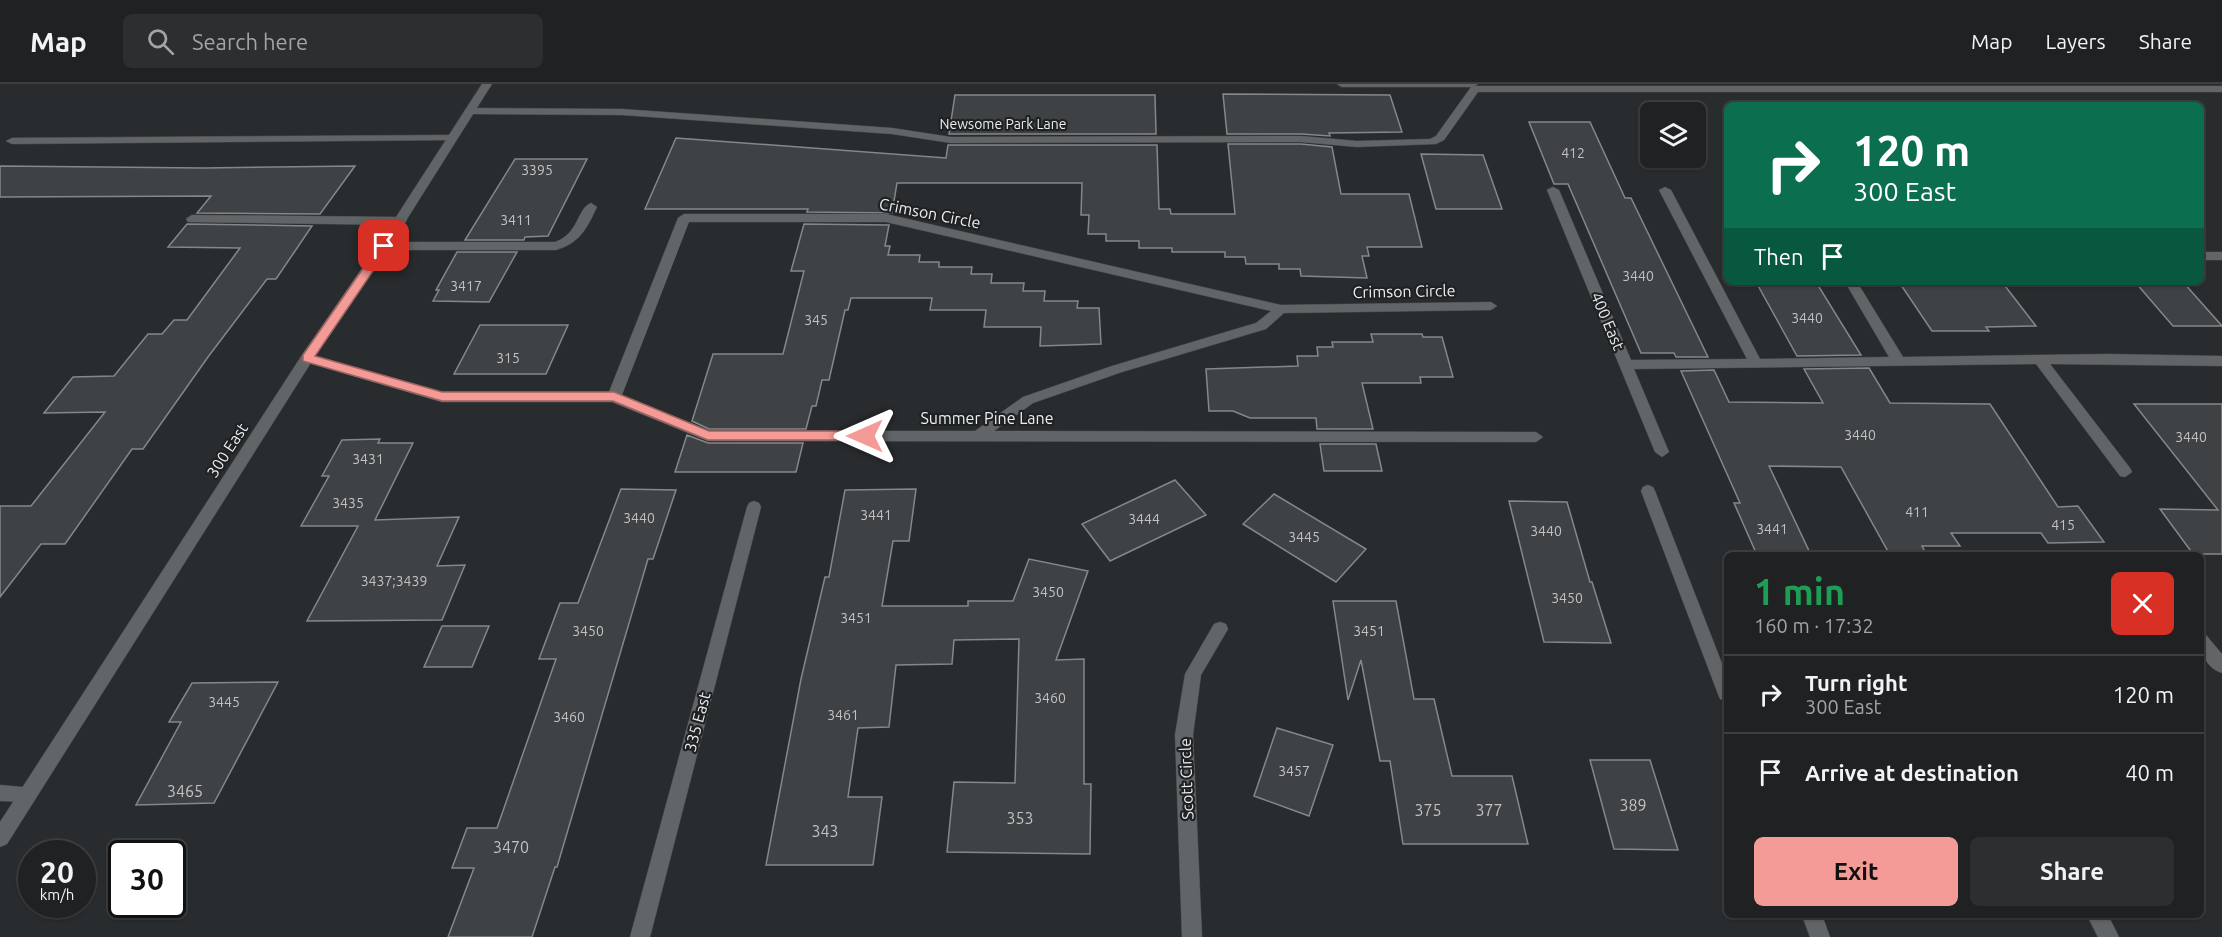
<!DOCTYPE html>
<meta charset="utf-8">
<style>
:root{--surface:#1f2122;--page:#2c2e2f;--text:#f1f3f6;--muted:#a1a3a5;--line:#3c3e40;--accent:#f59b97}
body{margin:0;font-family:Ubuntu,sans-serif;background:var(--page);color:var(--text);height:100vh;display:flex;flex-direction:column;font-size:22px;white-space:nowrap}
*{box-sizing:border-box;margin:0}
p{font-size:20px;color:var(--muted)}
.icon{flex:none;width:33px;height:33px;fill:none;stroke:currentColor;stroke-width:2;stroke-linecap:round;stroke-linejoin:round}
.map{position:relative;flex:1;overflow:hidden}
.sheet{position:absolute;left:1724px;top:468px;width:480px;height:366px;display:flex;flex-direction:column;background:var(--surface);border-radius:9px;box-shadow:0 2px 4px #0004,0 0 0 2px var(--line)}
.sheet>*{flex:none}
.guide{position:absolute;left:1724px;top:18px;width:480px;height:183px;border-radius:9px;box-shadow:0 2px 4px #0004,0 0 0 2px var(--line);background:#0b6e4f;color:#fff;overflow:hidden}
.buttons{position:absolute;left:1640px;top:18px;display:grid;gap:12px}
.buttons a{display:grid;place-items:center;width:66px;height:66px;border-radius:9px;background:var(--surface);box-shadow:0 2px 4px #0004,0 0 0 2px var(--line);font-size:30px}
.speed{position:absolute;left:18px;top:756px;display:flex;gap:12px;font-size:30px;font-weight:700;text-align:center}
.speed>*{display:grid;place-content:center;width:78px;height:78px;border-radius:50%;background:var(--surface);box-shadow:0 2px 4px #0004,0 0 0 2px var(--line);line-height:1}
.speed small{font-size:15px;font-weight:400}
.speed .limit{border:3px solid #111;border-radius:9px;background:#fff;color:#111}
.pin{position:absolute;display:grid;place-items:center;width:51px;height:51px;color:#fff;margin:-26px;border-radius:12px;box-shadow:0 3px 9px #0006}
.me{position:absolute;width:66px;margin:-33px;rotate:270deg;stroke-linejoin:round;filter:drop-shadow(0 0 4px #0008)}
.turn{display:flex;align-items:center;gap:21px;height:126px;padding:0 30px;font-size:27px}
.turn .icon{width:78px;height:78px;stroke-width:2.5}
.turn b{display:block;font-size:42px;line-height:51px}
.then{display:flex;align-items:center;height:57px;padding:0 30px;background:#0003;gap:12px;font-size:22px}
.round{display:grid;place-items:center;flex:none;width:63px;height:63px;border-radius:9px;background:var(--page)}
.summary{display:flex;align-items:center;justify-content:space-between;height:102px;padding:0 30px}
h1{font-size:36px;font-weight:700;line-height:45px;color:#1e9e55}
.cta{display:flex;gap:12px;margin-top:auto;padding:12px 30px}
.cta a{flex:1;height:69px;border-radius:9px;background:var(--accent);color:#111;font-size:24px;font-weight:700;line-height:69px;text-align:center}
.cta a+a{background:var(--page);color:var(--text)}
ul{padding:0;list-style:none}
li{display:flex;align-items:center;gap:18px;height:78px;padding:0 30px;border-top:2px solid var(--line)}
li div{flex:1}
li b{display:block;font-size:22px}
li em{font-style:normal}
header{display:flex;align-items:center;gap:36px;box-sizing:border-box;height:84px;padding:0 30px;background:var(--surface);border-bottom:2px solid var(--line)}
header strong{font-size:28px}
nav{display:flex;gap:33px;margin-inline-start:auto;font-size:21px}
.search{width:420px;height:54px;background:var(--page);display:flex;align-items:center;gap:15px;box-sizing:border-box;padding:0 21px;border-radius:9px;color:var(--muted);font-size:22px}
.map>svg:first-child{display:block}
.building{fill:#3f4244;stroke:#84888a;stroke-width:1.5}
.lines{fill:none;stroke-linecap:round;stroke-linejoin:round}
.service-casing{stroke:#46484a;stroke-width:1}
.minor-casing{stroke:#46484a;stroke-width:1}
.tertiary-casing{stroke:#46484a;stroke-width:1}
.service{fill:#626567;fill-rule:evenodd}
.minor{fill:#626567;fill-rule:evenodd}
.tertiary{fill:#626567;fill-rule:evenodd}
.route{fill:#f59b97;stroke:#9f6562;stroke-width:1.5}
.labels{text-anchor:middle;dominant-baseline:central;stroke-width:4.5;stroke-linejoin:round;paint-order:stroke}
.far-street-label{font-size:14px;fill:#ebedee;stroke:#1f2224}
.number-label{font-size:14px;fill:#c0c2c4}
.street-label{font-size:16px;fill:#ebedee;stroke:#1f2224}
.near-number-label{font-size:16px;fill:#c0c2c4}
</style>
<header>
<strong>Map</strong>
<div class="search"><svg class="icon" aria-label="search" viewBox="0 0 24 24"><circle cx="10" cy="10" r="6"/><path d="M15 15l6 6"/></svg>Search here</div>
<nav><a>Map</a><a>Layers</a><a>Share</a></nav>
</header>
<div class="map">
<svg width="2222" height="853" viewBox="0 0 2222 853">
<rect width="100%" height="100%" fill="#292c2e"/>
<path class="building" d="M1223,10L1390,11L1402,48L1329,49L1330,52L1301,50H1227Z
M955,11H1155L1156,50H949Z
M1529,38H1590L1625,114H1631L1708,273H1676L1674,269H1641L1568,100H1554Z
M676,54L946,74L948,61H1157L1159,125H1170L1171,130H1235L1228,60H1301L1332,63L1341,110H1409L1422,163H1367L1369,172H1362L1367,194L1301,192L1300,185H1279V180H1246L1245,173H1225V168H1172V164H1139V157H1106V150H1088L1089,131H1081L1082,99H897L892,129L807,128L808,125H645Z
M1421,70L1483,71L1502,125H1436Z
M515,75H587L548,152L525,153L524,156H465Z
M0,82L204,84L355,82L320,130L197,129L211,112L0,113Z
M187,140L312,142L276,195H267L208,273L143,365H132L65,460H41L0,513V422H31L105,328L44,329L73,293L114,292L148,250H162L174,236H187L240,164L168,163Z
M804,140L889,141L885,162H890L888,171H920L919,178H939V183H972L971,190H992L991,199H1024L1023,207H1045L1044,217H1078L1077,224H1099L1101,260L1040,262L1041,243H984L986,226H930L932,214H851L848,226H845L829,296H822L816,322H812L806,345H709L692,337L713,270H783L804,187H791Z
M457,168H517L489,218L433,217L439,206H436Z
M1756,198H1816L1861,271L1797,272Z
M1899,198H2002L2036,242L1986,243L1989,247H1932Z
M2135,198H2183L2222,242H2173Z
M480,241H568L546,290H454Z
M1371,250H1422L1423,253H1442L1453,293H1420L1421,299H1362L1373,345H1317L1316,334H1250L1233,327H1209L1206,285L1298,282L1297,272H1318L1317,263H1333L1332,258H1373Z
M1869,284L1890,319L1990,320L2058,423L2078,422L2104,458L2048,459L2041,449H1951L1960,462H1922L1927,471H1890L1841,383L1769,382L1811,471H1757L1734,419H1740L1681,287L1714,286L1729,318L1823,319L1804,285Z
M2134,320H2222V470H2193L2160,425L2218,426Z
M687,351L708,359H803L796,388H675Z
M380,355L378,359H413L375,436L459,433L437,482L465,481L442,536L307,537L358,442H301L329,392H322L342,356Z
M1320,360H1376L1382,387H1324Z
M1175,396L1206,431L1110,477L1082,440Z
M621,405L676,406L653,475H648L557,783H555L532,853H448L474,784H452L467,744H497L556,575H539L560,519H578Z
M916,405L909,457H893L882,522H968V517H1013L1029,475L1088,487L1056,576L1084,575V700H1091L1090,770L947,768L954,698L1015,699L1019,555L954,556L952,580L896,581L889,643L858,644L848,713H882L873,781H766L801,595L825,493H829L845,406Z
M1274,410L1366,465L1336,498L1243,440Z
M1509,417L1567,418L1590,498H1592L1611,559L1544,558Z
M1333,517H1396L1414,615H1434L1452,692H1512L1528,760H1403L1390,677H1380L1361,576L1348,616Z
M442,542H489L472,583H424Z
M278,598L214,719L136,721L181,638H169L192,599Z
M1277,644L1333,661L1309,732L1254,712Z
M1590,676H1650L1678,766L1614,765Z"/>
<g class="lines">
<defs>
<path id="service" d="M1337,0H1478L1473,3H1342Z
M451,51L455,52V56L12,60L6,57L12,54Z
M1553,103L1559,106L1631,276L1747,275L1659,106L1665,103L1671,106L1760,275L1889,273L1845,198H1857L1903,273L2108,270L2222,272V282L2050,280L2130,384L2132,388L2125,393L2120,392L2036,280L1634,285L1669,368L1662,373L1655,368L1547,106Z
M591,119L597,123C587,144 580,159 556,166H384L378,162L384,158H555C579,150 577,124 591,119Z
M192,131L401,133L407,137L401,141L188,138L186,135Z
M2200,168H2222V176H2200Z
M2200,549L2206,551L2222,570V589C2204,583 2200,566 2200,549Z
M0,701L34,704L37,710L34,716L28,718L0,717Z
M2087,831H2108L2119,853H2098Z"/>
<path id="minor" d="M1475,2H2222V8H1478L1444,56L1436,60L1357,63L1301,58L951,59L892,50L622,31L469,30L464,27L469,24L622,25L892,44L951,53L1301,52L1357,57L1430,55L1436,52L1471,3Z
M684,130H886L1281,221L1491,218L1497,222L1491,226L1284,229L1266,245L1122,288L1033,319L994,347L1536,348L1543,353L1536,358L708,357L612,318H442L302,277L300,274L307,270L442,308H609L678,134ZM689,138H886L1271,227L1256,239L1112,282L1023,313L975,347H709L622,311Z
M1648,401L1653,403L1655,407L1726,590V617L1720,615L1718,610L1641,407L1643,403Z
M754,417L759,419L761,423L650,853H630L747,423L749,419Z
M1220,538L1226,540L1228,545L1201,591L1193,651L1202,853H1182L1175,651L1185,590L1214,540Z
M1802,831H1822L1830,853H1810Z"/>
<path id="tertiary" d="M482,0H492L390,162L312,277L7,760L0,763V738L302,271L378,161Z"/>
</defs>
<use href="#service" class="service-casing"/>
<use href="#minor" class="minor-casing"/>
<use href="#tertiary" class="tertiary-casing"/>
<use href="#service" class="service"/>
<use href="#minor" class="minor"/>
<use href="#tertiary" class="tertiary"/>
</g>
<path class="route" d="M384,159L390,162L315,272L442,308H614L709,347H865L872,352L865,356H708L613,317H442L303,277V271L380,160Z"/>
<g class="labels">
<g class="far-street-label">
<text x="1003" y="40">Newsome Park Lane</text>
</g>
<g class="number-label">
<text x="1573" y="69">412</text>
<text x="537" y="86">3395</text>
<text x="516" y="136">3411</text>
<text x="1638" y="192">3440</text>
<text x="466" y="202">3417</text>
<text x="1807" y="234">3440</text>
<text x="816" y="236">345</text>
<text x="508" y="274">315</text>
<text x="1860" y="351">3440</text>
<text x="2191" y="353">3440</text>
<text x="368" y="375">3431</text>
<text x="348" y="419">3435</text>
<text x="1917" y="428">411</text>
<text x="876" y="431">3441</text>
<text x="639" y="434">3440</text>
<text x="1144" y="435">3444</text>
<text x="2063" y="441">415</text>
<text x="1772" y="445">3441</text>
<text x="1546" y="447">3440</text>
<text x="1304" y="453">3445</text>
<text x="394" y="497">3437;3439</text>
<text x="1048" y="508">3450</text>
<text x="1567" y="514">3450</text>
<text x="856" y="534">3451</text>
<text x="588" y="547">3450</text>
<text x="1369" y="547">3451</text>
<text x="1050" y="614">3460</text>
<text x="224" y="618">3445</text>
<text x="843" y="631">3461</text>
<text x="569" y="633">3460</text>
<text x="1294" y="687">3457</text>
</g>
<g class="street-label">
<text transform="translate(930 129) rotate(11)">Crimson Circle</text>
<text transform="translate(1404 207) rotate(-1)">Crimson Circle</text>
<text transform="translate(1608 237) rotate(67)">400 East</text>
<text x="987" y="334">Summer Pine Lane</text>
<text transform="translate(227 366) rotate(-57)">300 East</text>
<text transform="translate(697 638) rotate(-75)">335 East</text>
<text transform="translate(1186 695) rotate(-92)">Scott Circle</text>
</g>
<g class="near-number-label">
<text x="185" y="707">3465</text>
<text x="1633" y="721">389</text>
<text x="1428" y="726">375</text>
<text x="1489" y="726">377</text>
<text x="1020" y="734">353</text>
<text x="825" y="747">343</text>
<text x="511" y="763">3470</text>
</g>
</g>
</svg>
<div class="buttons">
<a><svg class="icon" aria-label="layers" viewBox="0 0 24 24"><path d="M12 4l9 5-9 5-9-5zM3 14l9 5 9-5"/></svg></a>
</div>
<div class="speed"><div>20<small>km/h</small></div><div class="limit">30</div></div>
<div class="pin" style="left:384px;top:162px;background:#d93025"><svg class="icon" aria-label="arrive" viewBox="0 0 24 24"><path d="M6 21V4h12l-3 4 3 4H6"/></svg></div>
<svg class="me" style="left:865px;top:352px" viewBox="-20 -20 40 40"><path d="M0-17L14 15 0 8-14 15z" fill="#f59b97" stroke="#fff" stroke-width="4"/></svg>
<div class="guide">
<div class="turn"><svg class="icon" aria-label="right" viewBox="0 0 24 24"><path d="M7 20v-9h11M14 6l5 5-5 5"/></svg><div><b>120 m</b>300 East</div></div>
<div class="then">Then<svg class="icon" aria-label="arrive" viewBox="0 0 24 24"><path d="M6 21V4h12l-3 4 3 4H6"/></svg></div>
</div>
<section class="sheet">
<div class="summary"><div><h1>1 min</h1><p>160 m · 17:32</p></div><a class="round" style="background:#d93025;color:#fff"><svg class="icon" aria-label="close" viewBox="0 0 24 24"><path d="M6 6l12 12M18 6L6 18"/></svg></a></div>
<ul>
<li><svg class="icon" aria-label="right" viewBox="0 0 24 24"><path d="M7 20v-9h11M14 6l5 5-5 5"/></svg><div><b>Turn right</b><p>300 East</p></div><em>120 m</em></li>
<li><svg class="icon" aria-label="arrive" viewBox="0 0 24 24"><path d="M6 21V4h12l-3 4 3 4H6"/></svg><div><b>Arrive at destination</b></div><em>40 m</em></li>
</ul>
<div class="cta"><a>Exit</a><a>Share</a></div>
</section>
</div>
